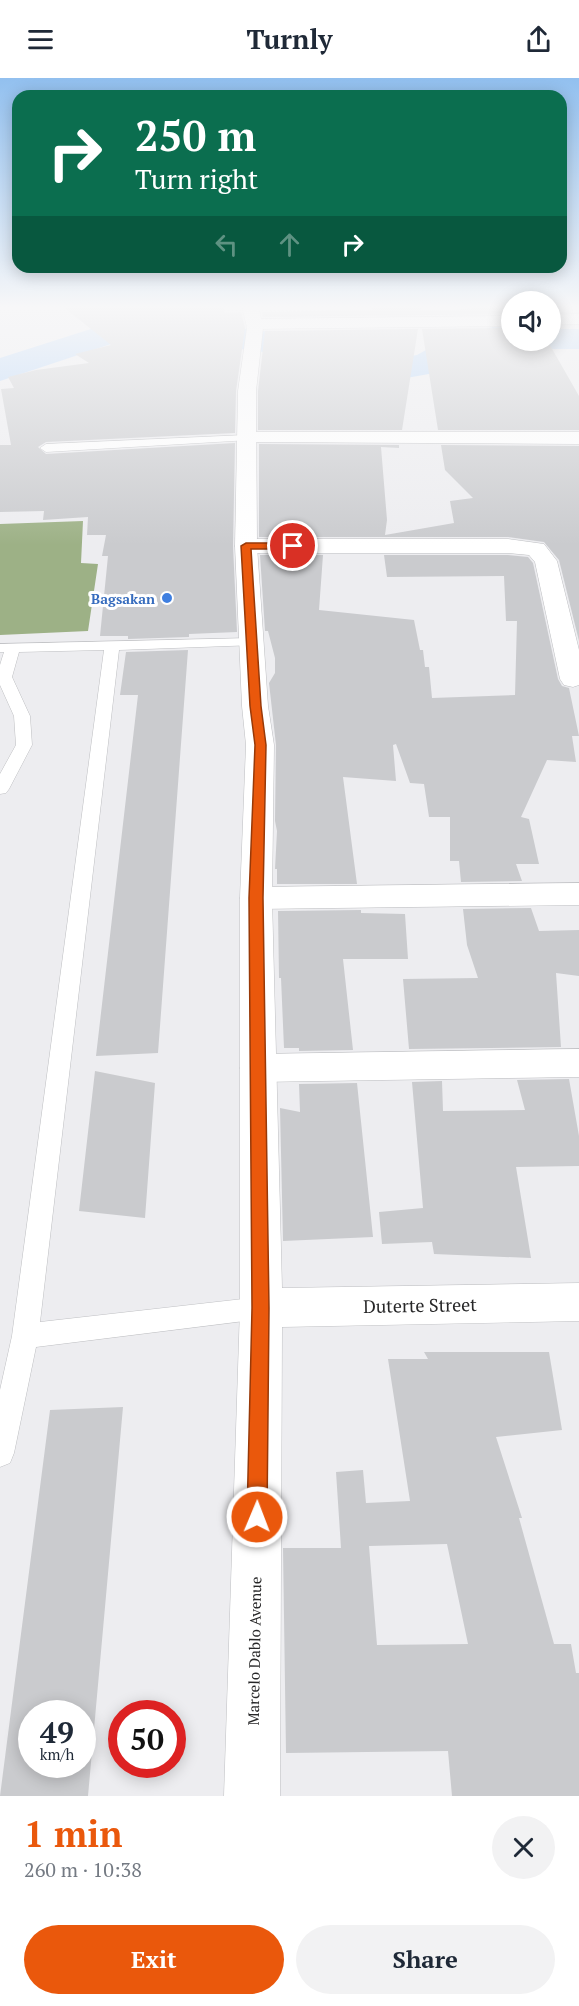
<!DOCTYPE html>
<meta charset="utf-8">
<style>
:root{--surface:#fff;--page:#f2f2f3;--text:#1f2937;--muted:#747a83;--accent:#ea580c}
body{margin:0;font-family:"PT Serif",serif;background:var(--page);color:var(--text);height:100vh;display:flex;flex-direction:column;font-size:22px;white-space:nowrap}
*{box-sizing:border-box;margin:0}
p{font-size:20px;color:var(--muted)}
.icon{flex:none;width:33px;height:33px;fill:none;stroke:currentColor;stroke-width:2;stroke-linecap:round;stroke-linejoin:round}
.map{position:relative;height:1718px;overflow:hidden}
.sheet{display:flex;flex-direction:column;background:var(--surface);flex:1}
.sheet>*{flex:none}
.banner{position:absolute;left:12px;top:12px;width:555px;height:183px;border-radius:18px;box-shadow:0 3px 15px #0003;background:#0b6e4f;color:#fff;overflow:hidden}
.controls{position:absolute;left:501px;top:213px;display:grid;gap:12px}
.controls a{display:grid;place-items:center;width:60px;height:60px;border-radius:50%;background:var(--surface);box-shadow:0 3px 15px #0003;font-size:30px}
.speed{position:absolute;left:18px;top:1622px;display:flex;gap:12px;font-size:30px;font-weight:700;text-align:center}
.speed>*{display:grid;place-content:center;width:78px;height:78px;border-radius:50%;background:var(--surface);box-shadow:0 3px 15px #0003;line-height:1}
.speed small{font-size:15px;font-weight:400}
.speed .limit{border:9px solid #d22;background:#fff;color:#111}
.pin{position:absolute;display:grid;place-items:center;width:51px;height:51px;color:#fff;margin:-26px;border:3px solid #fff;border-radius:50%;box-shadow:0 2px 6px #0007}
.me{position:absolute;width:66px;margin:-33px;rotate:1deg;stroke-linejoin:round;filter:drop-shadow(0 0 4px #0008)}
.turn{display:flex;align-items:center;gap:21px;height:126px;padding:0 24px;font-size:27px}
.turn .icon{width:78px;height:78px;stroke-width:2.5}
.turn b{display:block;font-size:42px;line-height:51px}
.lanes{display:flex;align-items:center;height:57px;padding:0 24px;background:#0003;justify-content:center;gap:30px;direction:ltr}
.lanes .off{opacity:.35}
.round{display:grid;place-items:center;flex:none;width:63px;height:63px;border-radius:32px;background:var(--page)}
.headline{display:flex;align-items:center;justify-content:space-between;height:102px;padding:0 24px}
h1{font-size:36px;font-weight:800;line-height:45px;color:var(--accent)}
.button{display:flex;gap:12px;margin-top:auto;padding:12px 24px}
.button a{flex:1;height:69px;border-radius:36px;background:var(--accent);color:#fff;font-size:24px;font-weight:800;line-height:69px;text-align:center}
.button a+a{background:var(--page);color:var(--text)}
header{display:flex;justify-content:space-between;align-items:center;height:78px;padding:0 24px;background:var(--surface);font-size:27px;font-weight:800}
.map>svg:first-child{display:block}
.forest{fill:#9db186}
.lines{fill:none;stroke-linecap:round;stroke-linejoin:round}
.river{fill:#b2d3f9;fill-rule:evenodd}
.building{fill:#cacbce;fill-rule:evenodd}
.lane-casing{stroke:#bebfc2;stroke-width:1}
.street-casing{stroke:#bebfc2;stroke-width:1}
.secondary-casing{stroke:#bebfc2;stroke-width:1}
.lane{fill:#fff;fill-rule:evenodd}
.street{fill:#fff;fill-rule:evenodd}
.secondary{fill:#fff;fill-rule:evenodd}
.route{fill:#ea580c;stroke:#983908;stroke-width:1.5}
.shop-dot{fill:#3f7fe0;stroke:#fff;stroke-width:2}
.labels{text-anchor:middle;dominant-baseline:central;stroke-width:6;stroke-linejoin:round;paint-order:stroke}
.far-shop-label{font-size:14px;font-weight:bold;fill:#366cbe;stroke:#fff;text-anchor:end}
.street-label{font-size:15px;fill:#272728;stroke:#fff}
.near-street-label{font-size:18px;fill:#272728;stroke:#fff}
</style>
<header><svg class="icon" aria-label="menu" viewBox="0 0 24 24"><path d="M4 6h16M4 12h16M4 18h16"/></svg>Turnly<svg class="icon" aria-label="share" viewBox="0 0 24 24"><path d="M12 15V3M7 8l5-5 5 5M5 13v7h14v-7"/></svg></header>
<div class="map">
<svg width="579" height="1718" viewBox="0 0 579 1718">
<rect width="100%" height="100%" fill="#ededf0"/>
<path class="forest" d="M83,443L81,485L98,486L88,553L0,557V446Z"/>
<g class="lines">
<path class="river" d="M165,241L278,255L345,280L367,285L417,277L444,262L493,249L512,250V262H528L524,267L512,270L494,269L468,276L440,294L367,307L320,296L271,275L165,261L123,262L0,303V280L119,242Z
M550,251H579V271H550L538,268L534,262H550Z"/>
</g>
<path class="building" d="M61,227H224V235L241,234L245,250L236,313L235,355L46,364L38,369L46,376L235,365L233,468L237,554L189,556V559L128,561V558H100L108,478H102L106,457H87L88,439L43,442L44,433L0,434V367H11L1,311L14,310L8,299L36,292L89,285L75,276L111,267Z
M368,227H422L421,233L512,229V236L263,239L262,234L372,232Z
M512,250V262H547L579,318V352H438L422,251Z
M418,251L402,352H258V313L265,253Z
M259,366L399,367V370L381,369L387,442L385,457L454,445L450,423L473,420L445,392L441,367L579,368V563L559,482L544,464L508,459H259Z
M260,477H323L319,532L414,542L420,572H423L425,589H429L432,620L515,617L517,543H506L504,498L387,499L384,477H508L528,479L533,485L558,601L562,608L569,610L579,658H572L576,684L547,682L521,739L529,741L539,786H516L522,803L461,804L459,783H450V739H429L424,706L410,705L396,666L393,667L396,703L343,699L357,806H277V791H275L277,753L275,743L276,667L269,605L275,595V580L268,553H265Z
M188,572L158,975L96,978L138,617H120L126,574Z
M531,830L539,853L579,852V898L556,895L561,969L409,971L403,901L478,900L467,867L463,831Z
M361,832V835L405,836L408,881H343L353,972L299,973V970H284L281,900H279L278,833Z
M95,993L155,1005L145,1140L79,1133Z
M569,1001L579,1058V1088L516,1089L531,1180L434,1176L432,1164L382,1166L379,1134L423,1130L412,1004L442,1003L443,1033L525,1032L517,1002Z
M357,1005L373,1159L283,1163L280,1030L300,1034L299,1006Z
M424,1274H549L562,1352L496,1359L522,1440H519L554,1566H571L576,1595H579V1718H452L448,1673L286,1675L283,1470H341L336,1394L363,1392L366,1425L410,1423L388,1281H428ZM447,1466L468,1566L377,1567L369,1468Z
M123,1329L88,1718H0L50,1332ZM32,1635H82V1686H32Z"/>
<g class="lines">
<defs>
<path id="lane" d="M246,357L250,358V362L46,374L40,370L46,366Z
M251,560L256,561L258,564L256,567L119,572L40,1244L261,1219L270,1222L274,1230L270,1238L261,1241L36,1269L14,1375L10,1385L0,1389V1312L12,1258L104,572L19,574L12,599L30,638L32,667L9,711L6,715L0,716V696L16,667L14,638L0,607V587L4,574H0V566Z"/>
<path id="street" d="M579,236V246L550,247V237Z
M512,238V248L254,251L246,246L254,241Z
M246,354H579V366L239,364L236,360L239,356Z
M246,461H508L544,466L557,483L579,572V607L573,609L564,607L560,601L535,484L529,477L508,475H246L238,473L235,468L238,463Z
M579,805V827L256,831L245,828L240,820L245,812L256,809Z
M579,971V999L258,1004L245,1000L240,990L245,980L258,976Z"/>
<path id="secondary" d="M242,227H258L263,250L256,313L257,468L268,628L274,667L272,820L282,1210L579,1205V1243L282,1249L280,1718H224L240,1230V820L246,667L242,628L235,468L238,313L247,250Z"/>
</defs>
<use href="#lane" class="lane-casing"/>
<use href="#street" class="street-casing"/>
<use href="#secondary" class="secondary-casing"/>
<use href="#lane" class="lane"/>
<use href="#street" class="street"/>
<use href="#secondary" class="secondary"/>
</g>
<linearGradient id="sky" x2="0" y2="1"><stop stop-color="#92c0ef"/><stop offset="0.49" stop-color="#f7f7f8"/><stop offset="1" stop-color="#f7f7f8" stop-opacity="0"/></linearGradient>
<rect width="579" height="467" fill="url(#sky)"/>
<path class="route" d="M246,465H293L298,468L293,471H251L261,628L266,667L263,820L269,1230L267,1439L264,1447L257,1449L250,1447L247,1439L252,1230L249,820L255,667L250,628L241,468Z"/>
<circle class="shop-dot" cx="167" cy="520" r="6"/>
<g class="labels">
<g class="far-shop-label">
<text x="155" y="520">Bagsakan</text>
</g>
<g class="street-label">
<text transform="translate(254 1573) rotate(-89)">Marcelo Dablo Avenue</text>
</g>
<g class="near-street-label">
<text transform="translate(420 1227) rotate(-1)">Duterte Street</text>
</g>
</g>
</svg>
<div class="controls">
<a><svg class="icon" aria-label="sound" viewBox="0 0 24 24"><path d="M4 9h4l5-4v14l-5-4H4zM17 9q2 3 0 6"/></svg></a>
</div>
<div class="speed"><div>49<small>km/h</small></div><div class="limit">50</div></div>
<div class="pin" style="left:293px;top:468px;background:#d93025"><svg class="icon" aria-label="arrive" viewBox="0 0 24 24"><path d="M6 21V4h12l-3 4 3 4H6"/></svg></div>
<svg class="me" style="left:257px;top:1439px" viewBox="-20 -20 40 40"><circle r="17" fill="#ea580c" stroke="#fff" stroke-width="3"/><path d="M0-11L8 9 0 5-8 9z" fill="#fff"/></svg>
<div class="banner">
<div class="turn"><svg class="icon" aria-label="right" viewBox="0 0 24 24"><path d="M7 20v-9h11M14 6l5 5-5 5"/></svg><div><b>250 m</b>Turn right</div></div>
<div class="lanes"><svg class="icon off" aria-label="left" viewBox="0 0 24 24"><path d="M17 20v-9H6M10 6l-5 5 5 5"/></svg><svg class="icon off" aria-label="ahead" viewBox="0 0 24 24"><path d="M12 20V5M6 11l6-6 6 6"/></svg><svg class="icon" aria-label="right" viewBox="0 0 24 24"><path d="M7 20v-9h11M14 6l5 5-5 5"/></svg></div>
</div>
</div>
<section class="sheet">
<div class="headline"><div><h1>1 min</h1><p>260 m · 10:38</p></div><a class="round"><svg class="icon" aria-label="close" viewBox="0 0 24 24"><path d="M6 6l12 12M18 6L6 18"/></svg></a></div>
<div class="button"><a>Exit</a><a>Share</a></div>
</section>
